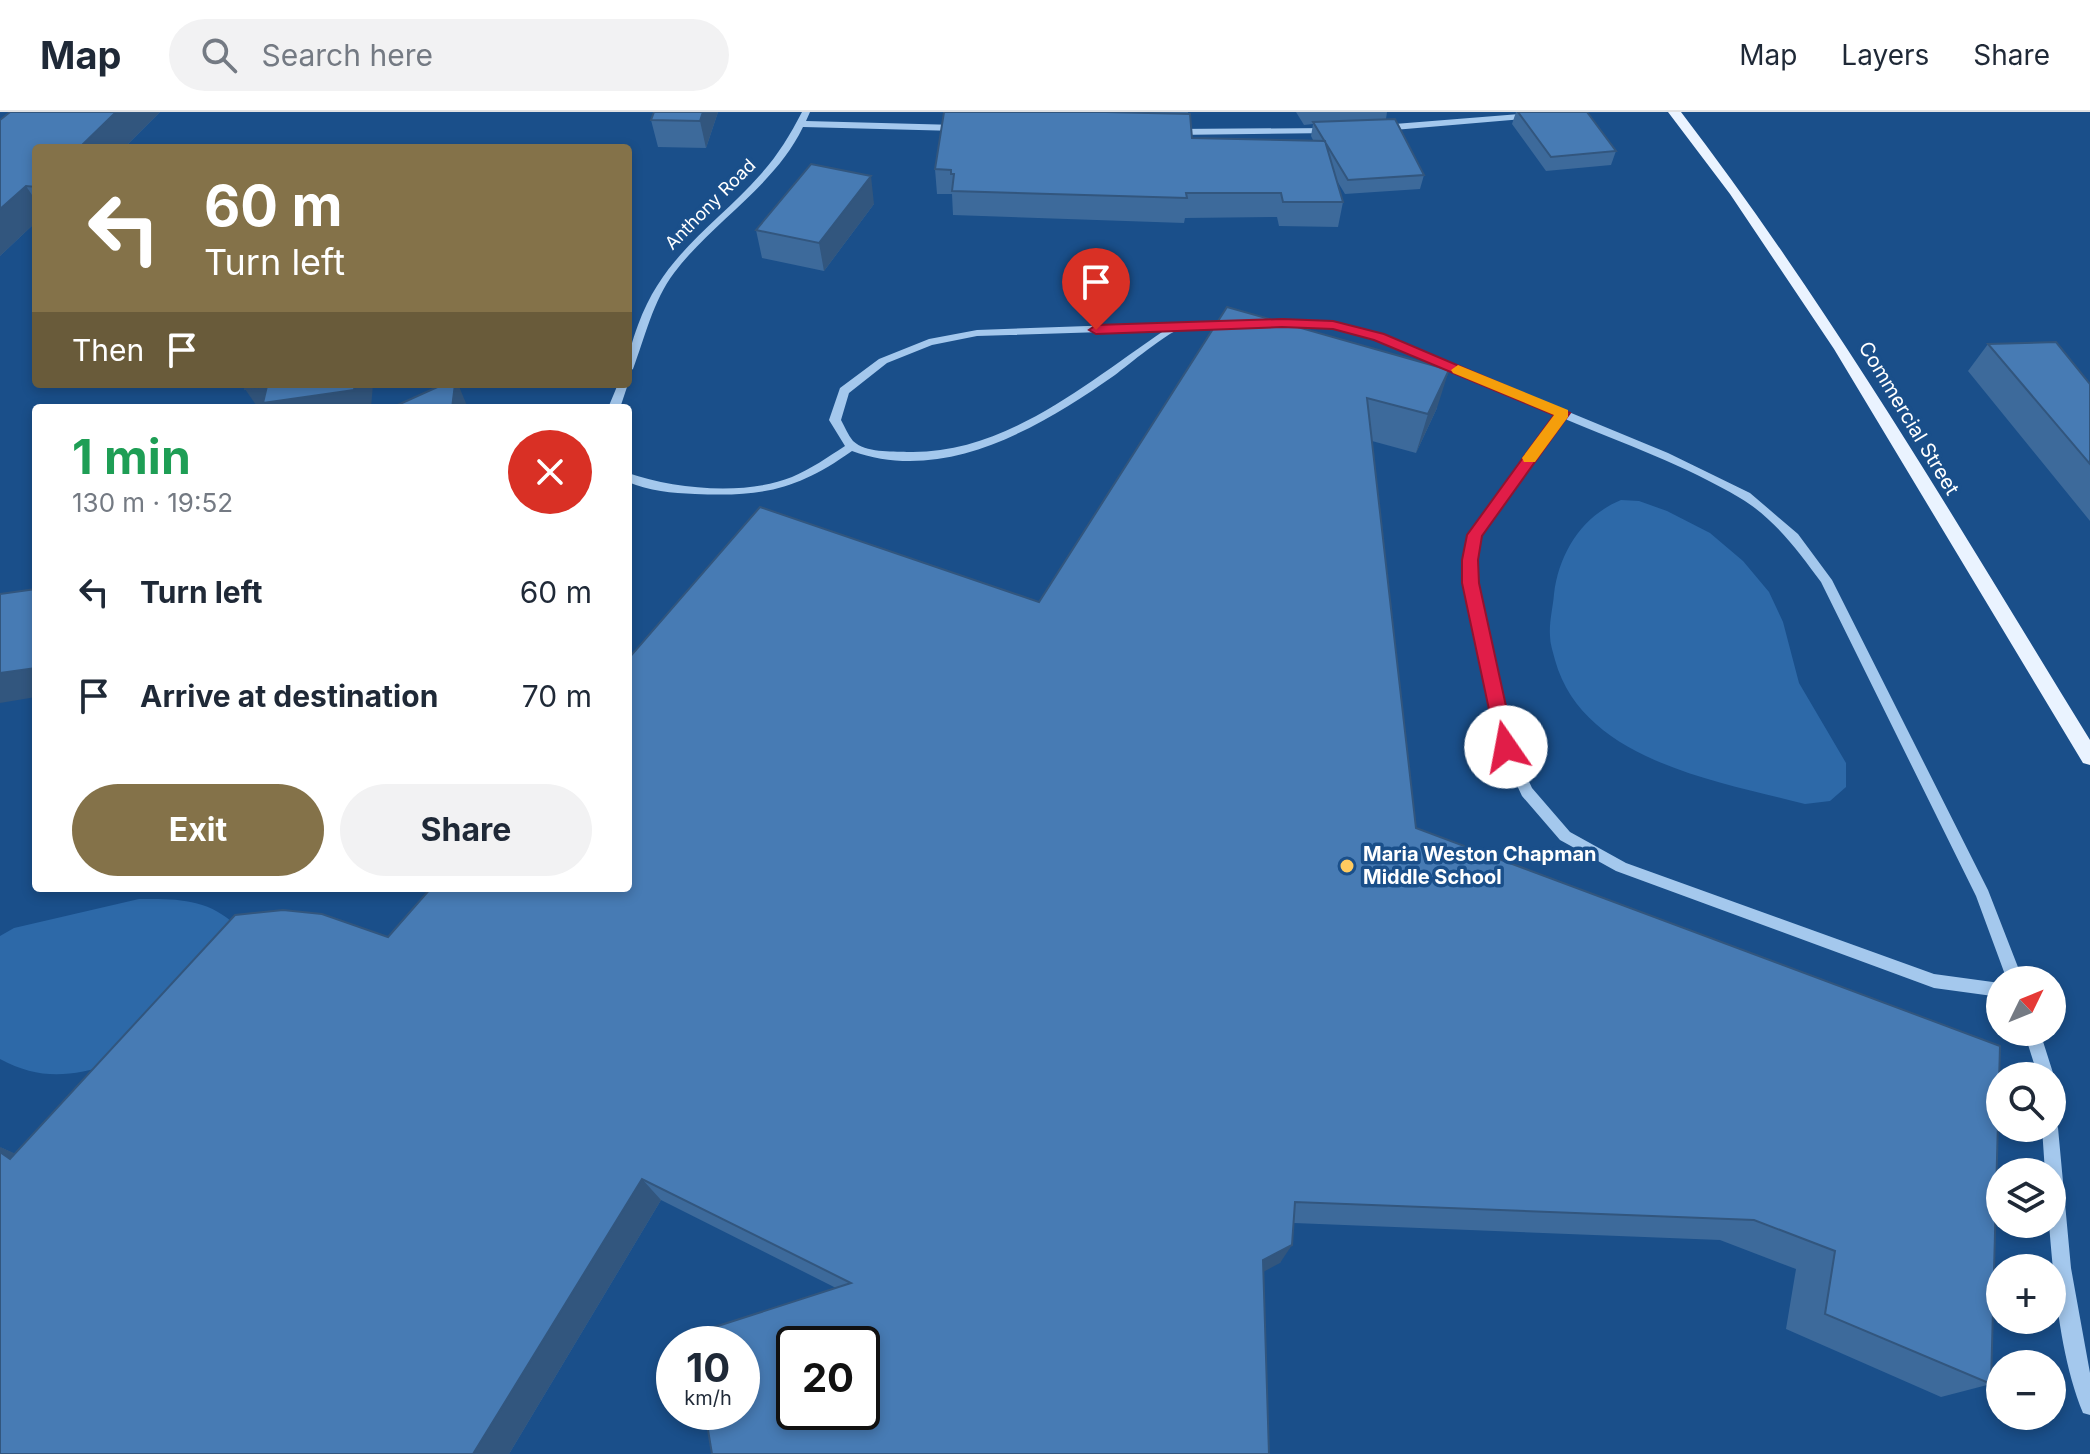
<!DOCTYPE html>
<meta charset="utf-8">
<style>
:root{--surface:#fff;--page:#f2f2f3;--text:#1f2937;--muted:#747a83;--line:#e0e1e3;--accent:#847249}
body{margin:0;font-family:Inter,sans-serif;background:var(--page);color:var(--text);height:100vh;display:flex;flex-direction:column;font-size:30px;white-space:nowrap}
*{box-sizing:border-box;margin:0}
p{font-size:26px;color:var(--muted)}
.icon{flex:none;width:44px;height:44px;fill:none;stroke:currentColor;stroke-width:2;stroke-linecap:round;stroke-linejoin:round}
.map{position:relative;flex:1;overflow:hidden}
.side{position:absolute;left:32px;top:292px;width:600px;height:488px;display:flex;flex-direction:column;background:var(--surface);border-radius:8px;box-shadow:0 4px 12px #0003}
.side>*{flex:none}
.hud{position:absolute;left:32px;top:32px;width:600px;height:244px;border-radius:8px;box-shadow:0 4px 12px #0003;background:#847249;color:#fff;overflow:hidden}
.needle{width:52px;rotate:47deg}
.fabs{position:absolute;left:1986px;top:854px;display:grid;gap:16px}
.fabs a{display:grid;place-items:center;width:80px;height:80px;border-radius:50%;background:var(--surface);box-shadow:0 4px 12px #0003;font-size:40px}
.speed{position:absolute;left:656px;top:1214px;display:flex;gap:16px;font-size:40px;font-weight:700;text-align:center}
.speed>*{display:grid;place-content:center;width:104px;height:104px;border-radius:50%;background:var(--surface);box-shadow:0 4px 12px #0003;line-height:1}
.speed small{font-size:20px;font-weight:400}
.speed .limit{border:4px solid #111;border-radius:12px;background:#fff;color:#111}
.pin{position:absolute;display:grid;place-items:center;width:68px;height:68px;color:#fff;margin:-82px -34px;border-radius:50% 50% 50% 0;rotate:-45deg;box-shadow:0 0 8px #0007}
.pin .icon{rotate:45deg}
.me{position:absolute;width:88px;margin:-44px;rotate:348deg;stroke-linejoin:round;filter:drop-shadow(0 0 6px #0008)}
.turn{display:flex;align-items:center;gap:28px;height:168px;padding:0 40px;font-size:36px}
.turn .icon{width:104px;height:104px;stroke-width:2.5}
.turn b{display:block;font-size:56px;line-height:68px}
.then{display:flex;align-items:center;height:76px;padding:0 40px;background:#0003;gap:16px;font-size:30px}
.round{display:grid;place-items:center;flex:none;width:84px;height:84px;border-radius:42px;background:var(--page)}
.overview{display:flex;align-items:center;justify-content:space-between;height:136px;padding:0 40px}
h1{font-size:48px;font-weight:700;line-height:60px;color:#1e9e55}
.cta{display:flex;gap:16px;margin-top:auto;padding:16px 40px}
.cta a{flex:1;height:92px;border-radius:48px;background:var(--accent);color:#fff;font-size:32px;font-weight:700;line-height:92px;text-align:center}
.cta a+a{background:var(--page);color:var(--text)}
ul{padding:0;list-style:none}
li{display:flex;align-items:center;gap:24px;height:104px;padding:0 40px}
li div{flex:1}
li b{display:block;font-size:30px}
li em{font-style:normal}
header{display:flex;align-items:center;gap:48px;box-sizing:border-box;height:112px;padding:0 40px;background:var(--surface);border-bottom:2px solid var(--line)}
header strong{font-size:38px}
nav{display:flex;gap:44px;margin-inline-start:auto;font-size:28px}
.search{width:560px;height:72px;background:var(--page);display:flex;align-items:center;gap:20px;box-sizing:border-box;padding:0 28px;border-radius:44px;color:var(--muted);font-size:30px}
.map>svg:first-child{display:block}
.green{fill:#2d69a8}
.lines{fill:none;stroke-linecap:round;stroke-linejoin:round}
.minor{fill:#a4c8ed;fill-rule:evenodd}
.major{fill:#eaf3ff;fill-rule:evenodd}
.wall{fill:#3d6a9b}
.shaded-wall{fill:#32567e}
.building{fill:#477bb4;stroke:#32567e;stroke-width:2;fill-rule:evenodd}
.route{fill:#e11d48;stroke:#92132f;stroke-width:2}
.slow{fill:#f59e0b}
.poi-dot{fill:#ffcb60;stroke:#1a4f8a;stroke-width:3}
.labels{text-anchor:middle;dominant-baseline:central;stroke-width:7;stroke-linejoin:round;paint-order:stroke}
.far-street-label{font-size:18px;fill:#fff;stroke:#1a4f8a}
.street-label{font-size:20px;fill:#fff;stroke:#1a4f8a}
.poi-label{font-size:20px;font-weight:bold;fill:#fff;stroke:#1a4f8a;text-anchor:start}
</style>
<header>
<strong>Map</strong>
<div class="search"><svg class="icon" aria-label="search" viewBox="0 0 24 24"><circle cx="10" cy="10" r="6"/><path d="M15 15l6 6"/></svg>Search here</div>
<nav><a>Map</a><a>Layers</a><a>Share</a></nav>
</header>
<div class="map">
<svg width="2090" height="1342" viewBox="0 0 2090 1342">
<rect width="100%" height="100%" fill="#1a4f8a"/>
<path class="green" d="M1621,388L1639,389L1667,399L1710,421L1743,449L1769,480L1783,510L1799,571L1846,651V675L1830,689L1805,692C1717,669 1583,649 1555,548C1553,540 1550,532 1550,524C1549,510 1553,495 1554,482C1559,441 1582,404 1621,388Z
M139,787C173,787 205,786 232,810L112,952C70,965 39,968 0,947V824L14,816Z"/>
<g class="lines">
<path class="minor" d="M802,0H810L806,9L957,13L961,16L957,19L803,15C774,75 713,109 674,161C653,189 645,225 633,257L628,260C628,243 632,229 638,213C664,142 714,115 761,62C778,43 790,23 802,0Z
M1532,1L1535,2V6L1382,19L1378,16L1382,13Z
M1329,16L1334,19L1332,21L1174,23L1169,20L1174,17Z
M1232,209L1237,212L1236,214C1218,217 1197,212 1180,217C1167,221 1128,253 1115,263C1042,314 945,373 852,339C797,378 762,385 695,382C672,381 649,379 628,370V361C674,377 745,384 792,365C811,357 828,345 845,334L829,308L840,276L879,247L929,227L977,218ZM1165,218C1088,270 1005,343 907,340C891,339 866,341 853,329C848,323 845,315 841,308L849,281L887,251L932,233L977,224Z
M1265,209L1333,210L1383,223L1668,341L1750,381L1798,422L1832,468L1988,778L2023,868H2007L1976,784L1821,470C1798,439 1774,406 1740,386C1687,354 1622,331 1565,307L1481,424L1476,448L1477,471L1513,635L1532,676L1570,720L1626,751L1934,862L2000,871V885L1934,876L1616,759L1560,728L1522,684L1499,635L1465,471L1464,448L1469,423L1556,303L1375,227L1333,216L1261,214L1260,212Z
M618,272H628L620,296H608Z
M2024,920H2040L2054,964L2052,969V964H2038Z
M2052,1009L2056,1010L2058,1016L2071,1156L2090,1261V1303L2083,1301C2060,1245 2054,1172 2049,1112H2052V1060H2045L2042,1016H2052Z"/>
<path class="major" d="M1668,0H1681C1833,199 1959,415 2090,628V653L2083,651L1834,237L1730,82Z"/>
</g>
<path class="wall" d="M10,0H160L124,36H36V110L0,144Z
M718,0L706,36L658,35L651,8Z
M944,0H1188L1192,26L1313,28L1311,24L1313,12L1304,13L1296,0H1387L1386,7L1424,63L1420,77L1345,82L1336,67L1343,90L1338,115L1279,114L1277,105L1185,106L1184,111L953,103L952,82H937L935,57Z
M1516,0L1616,39L1611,53L1546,59L1512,12Z
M874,92L824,159L762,146L756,118Z
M1227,195L1437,296L1416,341L1372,329L1416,716L1991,1272L1941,1285L1786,1217L1796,1157L1720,1128L1294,1111L1280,1151L836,1176L661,1088L509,1342L0,1035L15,1042L388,825L1039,490Z
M1988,232L2090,272V409L1968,259Z"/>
<path class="shaded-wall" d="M116,0H160L124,36H79Z
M703,0H718L706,36L700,9Z
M871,64L874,92L824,159L819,131Z
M26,74L36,89V110L0,144V97Z
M1449,258L1437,296L1416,341L1428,302Z
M373,272L371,296H258L245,277L267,274Z
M455,272H458L468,296H452Z
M36,556V585L0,591V561Z
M0,1035L16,1042L10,1047L0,1040Z
M642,1067L661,1088L509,1342H473Z
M1292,1133L1280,1151L1252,1166L1263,1148Z"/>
<path class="building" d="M10,0H116L79,36H36V75L26,74L0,97V8Z
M654,0H703L700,9L651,8Z
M944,0H1106L1190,2L1192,26L1325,29L1343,90H1283L1281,81H1186L1187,86L952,79L954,62H951V58L935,57Z
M1518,0H1587L1616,39L1551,45Z
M1395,7L1424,63L1348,68L1313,10Z
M811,52L871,64L819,131L756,118Z
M1227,195L1449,258L1428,302L1367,286L1416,716L2000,934L1991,1272L1825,1202L1835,1139L1754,1108L1295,1090L1292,1133L1263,1148L1269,1342H712L705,1300H742V1232H695L693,1222L851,1171L642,1067L473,1342H0V1040L10,1047L235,803L283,798L322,802L388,825L431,776H628V547L760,395L1039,490ZM794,1232H862V1300H794Z
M2056,230L2090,272V352L1988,232Z
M246,272H355L354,278L263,291L267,274L245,277Z
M444,272H455L452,296H391Z
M36,477V556L0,561V482Z"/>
<path class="route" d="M1282,207L1333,209L1384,222L1570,301L1482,424L1478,448L1479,471L1515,635L1512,640L1506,642L1497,635L1462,471V448L1467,423L1554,303L1374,228L1333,217L1282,215L1096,222L1089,218L1096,213Z"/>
<path class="slow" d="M1458,253L1568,298V305L1535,350H1524L1522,346L1554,303L1453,261L1451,258Z"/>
<circle class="poi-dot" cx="1347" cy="754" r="8"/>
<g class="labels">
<g class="far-street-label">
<text transform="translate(710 92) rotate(-45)">Anthony Road</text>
</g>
<g class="street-label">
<text transform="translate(1909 306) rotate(59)">Commercial Street</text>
</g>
<g class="poi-label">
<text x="1363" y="742">Maria Weston Chapman<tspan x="1363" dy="23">Middle School</tspan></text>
</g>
</g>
</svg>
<div class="fabs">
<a><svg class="needle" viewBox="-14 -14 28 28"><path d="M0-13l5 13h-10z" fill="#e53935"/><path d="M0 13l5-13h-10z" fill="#747a83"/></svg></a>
<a><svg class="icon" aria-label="search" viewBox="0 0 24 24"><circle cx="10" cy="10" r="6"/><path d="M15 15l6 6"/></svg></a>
<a><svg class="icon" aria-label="layers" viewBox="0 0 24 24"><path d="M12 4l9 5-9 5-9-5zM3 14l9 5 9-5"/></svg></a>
<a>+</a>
<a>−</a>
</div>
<div class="speed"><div>10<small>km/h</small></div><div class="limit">20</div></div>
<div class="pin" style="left:1096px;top:218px;background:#d93025"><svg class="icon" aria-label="arrive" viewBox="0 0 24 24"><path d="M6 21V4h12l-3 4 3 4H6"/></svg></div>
<svg class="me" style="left:1506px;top:635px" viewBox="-20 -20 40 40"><circle r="19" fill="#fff"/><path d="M0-13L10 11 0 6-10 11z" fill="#e11d48"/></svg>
<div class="hud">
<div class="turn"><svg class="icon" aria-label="left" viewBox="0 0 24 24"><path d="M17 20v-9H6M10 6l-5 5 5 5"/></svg><div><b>60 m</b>Turn left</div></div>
<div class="then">Then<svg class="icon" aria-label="arrive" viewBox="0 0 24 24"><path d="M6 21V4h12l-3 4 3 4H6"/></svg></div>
</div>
<section class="side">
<div class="overview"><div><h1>1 min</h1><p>130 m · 19:52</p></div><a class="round" style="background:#d93025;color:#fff"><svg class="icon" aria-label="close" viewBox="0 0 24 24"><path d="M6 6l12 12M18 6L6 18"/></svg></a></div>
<ul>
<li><svg class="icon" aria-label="left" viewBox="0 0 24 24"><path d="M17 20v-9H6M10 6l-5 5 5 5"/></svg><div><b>Turn left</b></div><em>60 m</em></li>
<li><svg class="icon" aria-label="arrive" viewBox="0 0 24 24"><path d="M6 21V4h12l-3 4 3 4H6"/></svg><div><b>Arrive at destination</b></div><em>70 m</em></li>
</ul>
<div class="cta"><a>Exit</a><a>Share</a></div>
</section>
</div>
